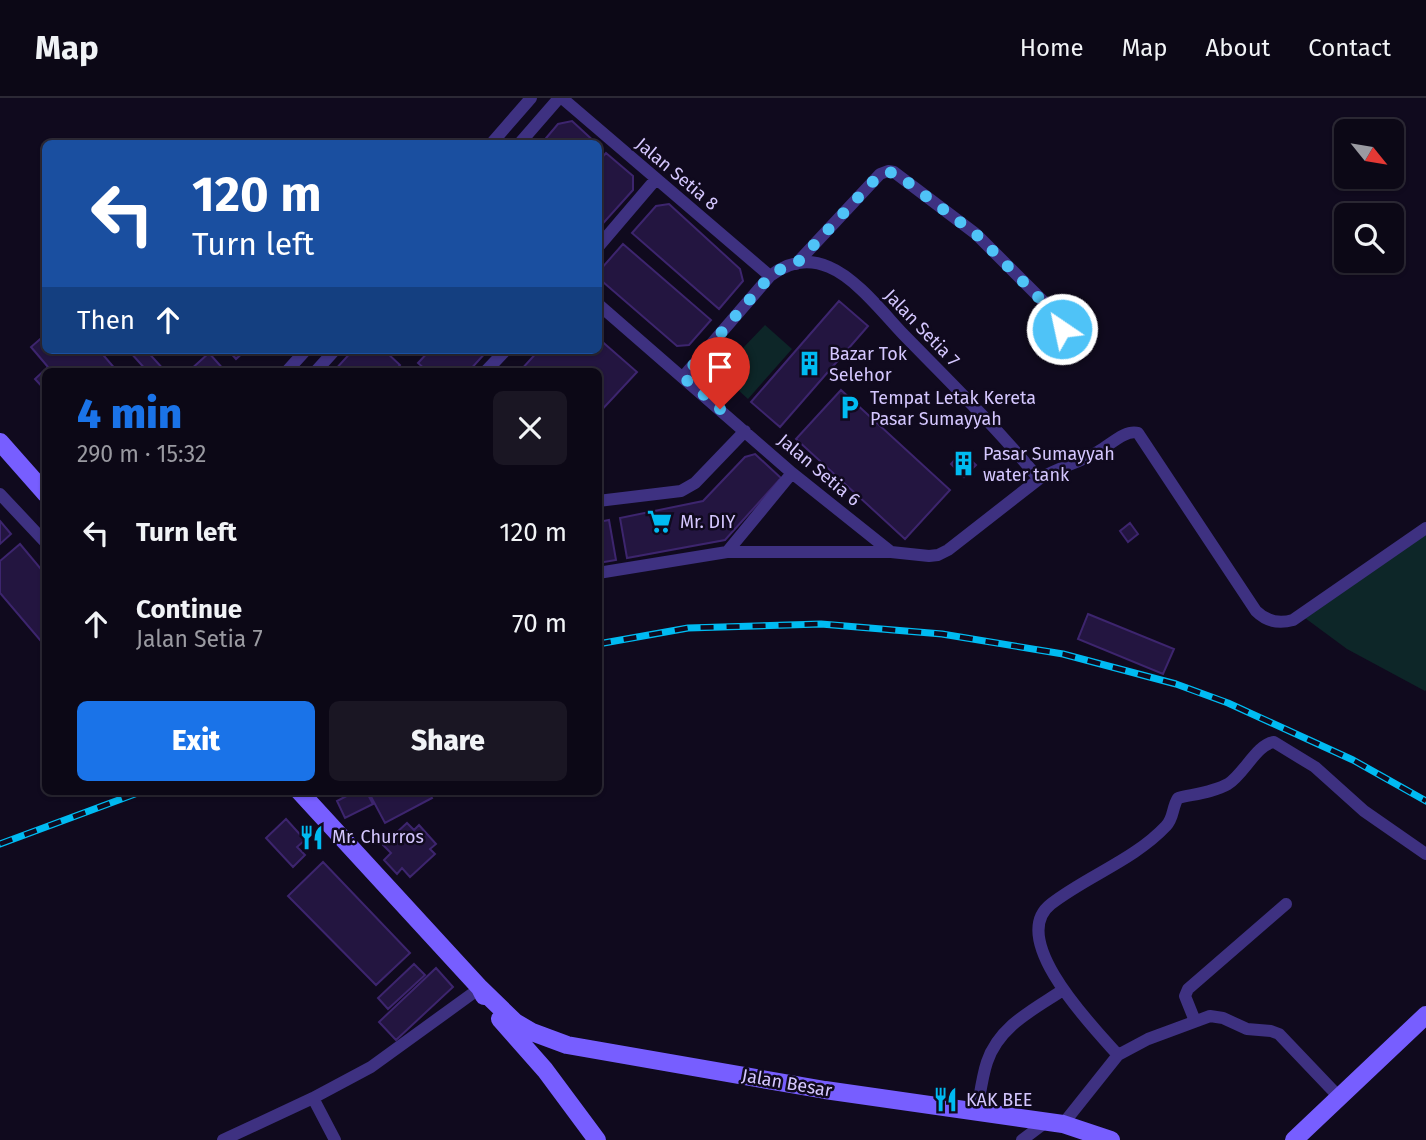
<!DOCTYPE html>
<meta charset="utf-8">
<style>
:root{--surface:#0c0816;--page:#1a1623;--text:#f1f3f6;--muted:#9a9aa1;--line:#2c2935;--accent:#1a73e8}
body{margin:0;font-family:"Fira Sans",sans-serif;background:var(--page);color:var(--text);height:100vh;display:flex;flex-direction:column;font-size:26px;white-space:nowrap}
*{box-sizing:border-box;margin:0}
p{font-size:23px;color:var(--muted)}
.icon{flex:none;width:38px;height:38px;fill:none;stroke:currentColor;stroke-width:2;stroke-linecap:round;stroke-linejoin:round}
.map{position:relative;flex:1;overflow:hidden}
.panel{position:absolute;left:42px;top:270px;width:560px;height:427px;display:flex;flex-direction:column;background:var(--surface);border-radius:10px;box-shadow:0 2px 5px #0004,0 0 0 2px var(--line)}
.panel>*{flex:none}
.hud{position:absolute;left:42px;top:42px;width:560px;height:214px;border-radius:10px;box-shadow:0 2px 5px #0004,0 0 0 2px var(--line);background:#1a4fa0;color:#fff;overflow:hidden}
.needle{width:46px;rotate:120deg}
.buttons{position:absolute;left:1334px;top:21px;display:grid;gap:14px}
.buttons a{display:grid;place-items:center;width:70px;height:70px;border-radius:10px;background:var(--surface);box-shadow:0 2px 5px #0004,0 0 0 2px var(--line);font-size:35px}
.pin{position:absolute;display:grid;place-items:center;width:60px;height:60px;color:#fff;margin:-72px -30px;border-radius:50% 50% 50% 0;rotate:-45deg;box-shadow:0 0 7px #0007}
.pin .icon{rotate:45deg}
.me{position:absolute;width:77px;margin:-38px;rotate:326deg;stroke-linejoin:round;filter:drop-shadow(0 0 5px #0008)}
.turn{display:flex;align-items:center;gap:24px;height:147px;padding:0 35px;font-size:32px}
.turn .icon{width:91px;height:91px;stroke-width:2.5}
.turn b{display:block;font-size:49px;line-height:60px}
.then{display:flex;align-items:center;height:66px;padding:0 35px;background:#0003;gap:14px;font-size:26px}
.round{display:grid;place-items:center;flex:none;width:74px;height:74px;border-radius:10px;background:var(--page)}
.headline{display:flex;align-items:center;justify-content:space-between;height:119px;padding:0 35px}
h1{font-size:42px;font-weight:800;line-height:52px;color:var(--accent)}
.button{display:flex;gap:14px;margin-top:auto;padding:14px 35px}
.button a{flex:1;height:80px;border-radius:10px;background:var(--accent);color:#fff;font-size:28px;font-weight:800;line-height:80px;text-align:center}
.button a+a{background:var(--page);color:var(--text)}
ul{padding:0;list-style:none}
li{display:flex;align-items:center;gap:21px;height:91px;padding:0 35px}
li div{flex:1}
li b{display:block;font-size:26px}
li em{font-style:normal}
header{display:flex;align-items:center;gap:42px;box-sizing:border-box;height:98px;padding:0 35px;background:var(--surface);border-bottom:2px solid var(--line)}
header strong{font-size:33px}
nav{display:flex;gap:38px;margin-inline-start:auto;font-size:24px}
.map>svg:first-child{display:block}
.green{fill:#0d2628}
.building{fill:#231540;stroke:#3d256e;stroke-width:2}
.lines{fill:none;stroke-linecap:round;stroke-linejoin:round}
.street{stroke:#3e3181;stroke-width:12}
.secondary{stroke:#775eff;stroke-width:18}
.rail-casing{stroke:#00bbf2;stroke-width:7}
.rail{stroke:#100a1e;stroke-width:4.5;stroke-dasharray:13;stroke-linecap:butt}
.route{stroke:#4fc3f7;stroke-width:12;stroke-dasharray:0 21.6}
.labels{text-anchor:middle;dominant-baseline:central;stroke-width:5;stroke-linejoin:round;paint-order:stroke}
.street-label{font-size:18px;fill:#d5c7ff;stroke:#100a1e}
.poi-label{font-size:18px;fill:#d5c7ff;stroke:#100a1e;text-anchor:start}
</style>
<header>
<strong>Map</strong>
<nav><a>Home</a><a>Map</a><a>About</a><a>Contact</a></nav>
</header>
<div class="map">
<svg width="1426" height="1042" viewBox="0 0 1426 1042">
<rect width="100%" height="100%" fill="#100a1e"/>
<path class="green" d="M765,227L792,251L748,301L724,279L716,285L710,279L711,269L716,266L722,272Z
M1426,435V592L1425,593L1347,551L1305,520Z"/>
<path class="building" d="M572,23L597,46H541L558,26Z
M606,55L633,78V92L598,131V64Z
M669,106L740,171L743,183L719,211L632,135L656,108Z
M623,146L711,222L689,247L677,248L603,184L600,172Z
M839,203L868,228L780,329L751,304Z
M46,236V252H99L117,273H46V293L35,281L48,269L31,249Z
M598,240L637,274L598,316V273H520L539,252H598Z
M132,252H146L165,273H147L130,254Z
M228,252H246L236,261Z
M353,252H384L400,267L395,273H334Z
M430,252H488L469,273H427L418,265Z
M209,255L225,273H189Z
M841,292L950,392L905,441L796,341Z
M962,354L976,367L964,379L951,366Z
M755,356L781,380L725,442L627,460L620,420L703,403L745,359Z
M609,422L616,462L598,465V424Z
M0,423L11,436L0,446Z
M1130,425L1138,436L1128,444L1120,433Z
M20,446L46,477V549L0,495V463Z
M1088,516L1174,551L1163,576L1078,541Z
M356,693H366L373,706L345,720L337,703Z
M368,693H428L432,700L385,725Z
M286,721L305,742L297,749L305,757L293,769L266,740Z
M407,725L414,732L419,727L436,746L430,751L435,756L410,779L402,770L397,776L384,762L391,755L383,747Z
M323,764L410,855L376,887L288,798Z
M414,866L425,877L388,911L378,900Z
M436,870L453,889L396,942L379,924Z"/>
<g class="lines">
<path class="street" d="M562,0L770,178
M491,46L531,0
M519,46L559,0
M598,149L656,81
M796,166L880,76L888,73L894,74L976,136L1061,221L1062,231
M598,206L792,375L891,454
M287,273L306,252
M316,273L335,252
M486,273L506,252
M1039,381C1058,369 1080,365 1099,353C1110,347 1126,331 1138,335L1256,513C1267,524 1279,526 1293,522L1426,430
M0,396L46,445
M598,403L681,393L695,385L745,333
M727,454L792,375
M598,475L727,454H891L929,458L938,457L948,452L1039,381C997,330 950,284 904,237C884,216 856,180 829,169C808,160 788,164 770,178L683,279
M1195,923L1185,898L1188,891L1286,806
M1118,957C1095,931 1006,841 1051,806C1087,778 1134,762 1166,728C1174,720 1172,709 1178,700C1195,696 1214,694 1228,686C1244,676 1257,646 1274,644L1315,669L1364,713L1426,756
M313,1000L335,1042
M977,1013C980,997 982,979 987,964C999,928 1033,912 1063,892
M1063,1026L1118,957L1148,941L1210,918L1223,920L1247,931L1271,933L1279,936L1340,1000
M223,1042L313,1000L371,969L480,890
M1022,1042L1046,1024"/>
<path class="secondary" d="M0,344L46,396
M299,693L480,890L484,898
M480,890L515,924L532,934L567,947L825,992L1063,1026L1111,1042
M500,921L545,972L597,1042
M1294,1042L1426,917"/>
<defs>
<path id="rail" d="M598,546L688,530L821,526L942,536L1063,556L1176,586L1228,605L1353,662L1426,703
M0,746L143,693"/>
</defs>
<use href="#rail" class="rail-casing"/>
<use href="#rail" class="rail"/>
</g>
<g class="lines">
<path class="route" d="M720,311L683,279L770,178L787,167L796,166L880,76L894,74L976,136L1061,222L1062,231"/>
</g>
<defs>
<symbol id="building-bare" viewBox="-9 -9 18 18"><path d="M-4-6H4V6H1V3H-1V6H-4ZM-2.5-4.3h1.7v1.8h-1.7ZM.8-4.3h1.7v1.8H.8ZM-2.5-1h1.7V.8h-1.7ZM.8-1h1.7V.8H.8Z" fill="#00bbf2" stroke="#100a1e" stroke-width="2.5" paint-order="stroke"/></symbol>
<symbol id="parking-bare" viewBox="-9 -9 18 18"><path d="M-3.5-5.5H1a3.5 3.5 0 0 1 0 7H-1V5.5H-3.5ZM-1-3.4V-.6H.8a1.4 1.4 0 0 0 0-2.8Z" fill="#00bbf2" stroke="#100a1e" stroke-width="2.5" paint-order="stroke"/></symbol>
<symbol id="supermarket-bare" viewBox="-9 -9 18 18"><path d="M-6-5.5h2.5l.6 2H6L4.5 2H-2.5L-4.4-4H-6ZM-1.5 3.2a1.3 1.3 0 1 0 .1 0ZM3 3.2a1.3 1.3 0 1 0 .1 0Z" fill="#00bbf2" stroke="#100a1e" stroke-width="2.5" paint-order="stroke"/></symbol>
<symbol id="restaurant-bare" viewBox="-9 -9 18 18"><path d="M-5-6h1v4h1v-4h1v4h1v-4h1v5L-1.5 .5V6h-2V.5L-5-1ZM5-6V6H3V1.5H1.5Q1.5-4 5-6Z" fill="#00bbf2" stroke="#100a1e" stroke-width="2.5" paint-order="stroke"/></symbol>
</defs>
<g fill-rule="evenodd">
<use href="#building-bare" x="792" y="248" width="35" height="35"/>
<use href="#parking-bare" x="832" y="292" width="35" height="35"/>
<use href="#building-bare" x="946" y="348" width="35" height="35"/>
<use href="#supermarket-bare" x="642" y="406" width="35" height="35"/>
<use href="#restaurant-bare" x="294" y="722" width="35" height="35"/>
<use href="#restaurant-bare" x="928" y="984" width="35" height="35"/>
</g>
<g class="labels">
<g class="street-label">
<text transform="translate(677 76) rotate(40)">Jalan Setia 8</text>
<text transform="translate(922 230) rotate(46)">Jalan Setia 7</text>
<text transform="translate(819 372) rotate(40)">Jalan Setia 6</text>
<text transform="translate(787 985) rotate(10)">Jalan Besar</text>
</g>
<g class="poi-label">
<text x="829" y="256">Bazar Tok<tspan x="829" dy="21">Selehor</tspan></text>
<text x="870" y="300">Tempat Letak Kereta<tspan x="870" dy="21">Pasar Sumayyah</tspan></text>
<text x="983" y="356">Pasar Sumayyah<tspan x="983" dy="21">water tank</tspan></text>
<text x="680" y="424">Mr. DIY</text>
<text x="332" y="739">Mr. Churros</text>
<text x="966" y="1002">KAK BEE</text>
</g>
</g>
</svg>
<div class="buttons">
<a><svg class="needle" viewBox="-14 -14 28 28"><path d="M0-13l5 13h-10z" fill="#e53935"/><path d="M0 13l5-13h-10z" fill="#9a9aa1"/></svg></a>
<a><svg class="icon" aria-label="search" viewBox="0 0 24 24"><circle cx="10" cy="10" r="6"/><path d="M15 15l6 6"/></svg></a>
</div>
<div class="pin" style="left:720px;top:311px;background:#d93025"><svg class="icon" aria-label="arrive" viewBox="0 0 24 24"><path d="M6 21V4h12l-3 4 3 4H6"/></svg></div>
<svg class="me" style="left:1062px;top:231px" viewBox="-20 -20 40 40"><circle r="17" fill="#4fc3f7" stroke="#fff" stroke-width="3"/><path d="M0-11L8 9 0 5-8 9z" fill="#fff"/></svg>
<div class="hud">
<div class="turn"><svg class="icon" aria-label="left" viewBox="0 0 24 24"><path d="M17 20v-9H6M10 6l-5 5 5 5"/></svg><div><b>120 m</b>Turn left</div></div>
<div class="then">Then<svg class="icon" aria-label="ahead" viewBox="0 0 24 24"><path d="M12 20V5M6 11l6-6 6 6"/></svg></div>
</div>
<section class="panel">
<div class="headline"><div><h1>4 min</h1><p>290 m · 15:32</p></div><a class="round"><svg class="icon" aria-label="close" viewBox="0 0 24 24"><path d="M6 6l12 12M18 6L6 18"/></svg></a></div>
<ul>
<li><svg class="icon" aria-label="left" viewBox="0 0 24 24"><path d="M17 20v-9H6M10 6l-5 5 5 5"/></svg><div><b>Turn left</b></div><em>120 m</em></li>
<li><svg class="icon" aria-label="ahead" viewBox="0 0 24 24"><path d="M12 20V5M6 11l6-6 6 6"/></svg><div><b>Continue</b><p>Jalan Setia 7</p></div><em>70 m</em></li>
</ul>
<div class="button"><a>Exit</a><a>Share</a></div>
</section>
</div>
